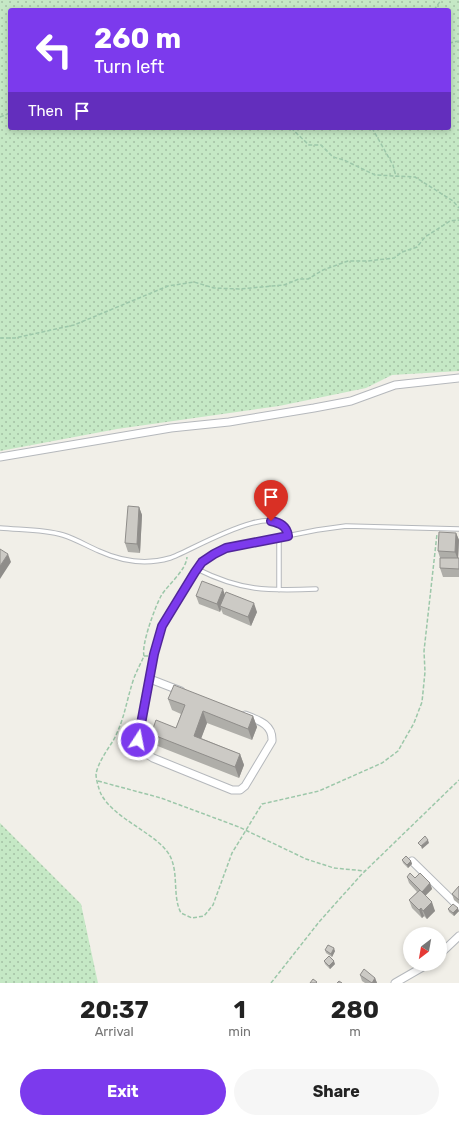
<!DOCTYPE html>
<style>
:root{--surface:#fff;--page:#f6f6f6;--text:#222;--muted:#767676;--accent:#7c3aed}
body{margin:0;font-family:Rubik,sans-serif;background:var(--page);color:var(--text);height:100vh;display:flex;flex-direction:column;font-size:15px;white-space:nowrap}
*{box-sizing:border-box;margin:0}
p{font-size:13px;color:var(--muted)}
.icon{flex:none;width:22px;height:22px;fill:none;stroke:currentColor;stroke-width:2;stroke-linecap:round;stroke-linejoin:round}
.map{position:relative;height:983px;overflow:hidden}
.drawer{display:flex;flex-direction:column;background:var(--surface);flex:1}
.drawer>*{flex:none}
.hud{position:absolute;left:8px;top:8px;width:443px;height:122px;border-radius:4px;box-shadow:0 2px 6px #0003;background:#7c3aed;color:#fff;overflow:hidden}
.needle{width:26px;rotate:211deg}
.tools{position:absolute;left:403px;top:927px;display:grid;gap:8px}
.tools a{display:grid;place-items:center;width:44px;height:44px;border-radius:50%;background:var(--surface);box-shadow:0 2px 6px #0003;font-size:20px}
.pin{position:absolute;display:grid;place-items:center;width:34px;height:34px;color:#fff;margin:-41px -17px;border-radius:50% 50% 50% 0;rotate:-45deg;box-shadow:0 0 4px #0007}
.pin .icon{rotate:45deg}
.me{position:absolute;width:44px;margin:-22px;rotate:11deg;stroke-linejoin:round;filter:drop-shadow(0 0 3px #0008)}
.turn{display:flex;align-items:center;gap:14px;height:84px;padding:0 20px;font-size:18px}
.turn .icon{width:52px;height:52px;stroke-width:2.5}
.turn b{display:block;font-size:28px;line-height:34px}
.then{display:flex;align-items:center;height:38px;padding:0 20px;background:#0003;gap:8px;font-size:15px}
.eta{display:flex;justify-content:space-evenly;align-items:center;height:68px;text-align:center}
.eta b{font-size:24px;font-weight:700;line-height:28px}
.action{display:flex;gap:8px;margin-top:auto;padding:8px 20px}
.action a{flex:1;height:46px;border-radius:24px;background:var(--accent);color:#fff;font-size:16px;font-weight:700;line-height:46px;text-align:center}
.action a+a{background:var(--page);color:var(--text)}
.map>svg:first-child{display:block}
.grass{fill:url(#grass-dots);fill-rule:evenodd}
.lines{fill:none;stroke-linecap:round;stroke-linejoin:round}
.service-casing{stroke:#b5b8bc;stroke-width:5.5}
.minor-casing{stroke:#b5b8bc;stroke-width:9}
.path{stroke:#9cc7a9;stroke-width:1.5;stroke-dasharray:4 2;stroke-linecap:butt}
.service{stroke:#fff;stroke-width:3.5}
.minor{stroke:#fff;stroke-width:7}
.wall{fill:#afaea9}
.shaded-wall{fill:#8f8d8a}
.building{fill:#cccac5;stroke:#8f8d8a}
.route-casing{stroke:#51269a;stroke-width:10}
.route{stroke:#7c3aed;stroke-width:7}
</style>
<div class="map">
<svg width="459" height="983" viewBox="0 0 459 983">
<defs>
<pattern id="grass-dots" width="8" height="8" patternUnits="userSpaceOnUse"><rect width="8" height="8" fill="#c5e8c5"/><path d="M2 2h.1M6 6h.1" fill="none" stroke="#a3c0a4" stroke-width="1.8" stroke-linecap="round"/></pattern>
</defs>
<rect width="100%" height="100%" fill="#f1efe8"/>
<path class="grass" d="M0,0H459V371L392,375L366,388L279,406L117,429L0,451ZM10,10H449V128H10Z
M0,823L81,904L98,983H0Z"/>
<g class="lines">
<defs>
<path id="service" d="M0,528C21,530 43,529 63,535C76,539 87,546 99,551C121,561 146,565 170,558C188,553 282,494 288,535
M197,569C241,591 267,591 316,589
M279,590V537
M140,747L138,740C145,703 149,662 162,626C167,612 177,599 185,587C196,569 206,557 226,548L317,530L346,526L459,529"/>
<path id="minor" d="M0,457L171,428L229,422L314,408L351,401L395,385L459,378
M150,679L181,691
M140,747L145,753L153,758L232,790H240L245,786L272,741C273,724 258,720 245,715
M412,861L459,907
M440,954L459,936
M395,983L428,964"/>
</defs>
<use href="#service" class="service-casing"/>
<use href="#minor" class="minor-casing"/>
<path class="path" d="M434,10L441,0
M449,43L459,41
M0,117L10,113
M291,128L309,145H321L333,157L344,160L375,175L415,177L453,201L459,208
M372,128L393,165L396,177
M0,338H15L74,325L168,286L194,282L214,288L239,289L284,285L299,279H308L323,270L348,261H368L394,258L402,252L417,247L425,237L450,221L459,220
M144,656C141,645 155,607 161,596C168,584 186,571 187,557
M148,656H144C141,663 137,670 134,678C126,701 125,719 113,741C107,750 98,763 96,774C96,779 99,790 101,794C113,817 150,831 166,850C181,868 171,894 181,913L192,918L204,916L213,905L232,853L262,804L319,791L382,763L398,751L414,723L422,702L425,672L424,651L437,534
M98,781L161,798L239,827L306,859L334,868L365,871
M271,983L319,922L361,875L459,780"/>
<use href="#service" class="service"/>
<use href="#minor" class="minor"/>
</g>
<path class="wall" d="M139,507L142,515L140,553L128,552L125,543Z
M456,533L459,540L458,558H459V577H443L440,568V558L438,551Z
M225,595L257,612L251,626L223,614L221,609L220,612L199,604L196,596Z
M168,699L253,716L257,727L252,740L207,723L201,738L240,754L244,765L239,778L155,745L151,734L176,728L181,714L172,710Z
M402,860L411,861L412,864L408,868L403,863Z
M407,877L415,878L430,883L432,889L425,896L435,911L427,919L424,916L422,918L412,908L409,900L417,892L409,883Z
M459,886V904L454,900L452,894Z
M448,909L459,911L454,916L449,912Z
M325,950L335,951L332,957L326,953Z
M324,961L335,964L330,969L325,964Z
M360,975L375,978L377,983H365L362,981Z"/>
<path class="shaded-wall" d="M139,507L142,515L140,553L137,544Z
M456,533L459,540L458,560L455,552Z
M8,554L11,562L0,579V566Z
M223,589L226,598L220,606L221,609L220,612L217,604Z
M254,603L257,612L251,626L248,617Z
M203,711L207,723L198,747L194,736Z
M253,716L257,727L252,740L248,729Z
M240,754L244,765L239,778L235,767Z
M428,840L429,843L422,849L421,846Z
M411,861L412,864L408,868L407,865Z
M430,883L432,889L423,898L421,892Z
M432,902L435,911L427,919L423,911Z
M421,908L424,916L422,918L419,910Z
M458,908L459,911L454,916L453,913Z
M334,948L335,951L332,957L331,954Z
M334,961L335,964L330,969L329,966Z
M375,978L377,983H372Z"/>
<path class="building" d="M128,506L139,507L137,544L125,543Z
M439,532L456,533L455,552L438,551Z
M0,549L8,554L0,566Z
M440,558H459V569L440,568Z
M202,581L223,589L217,604L196,596Z
M226,592L254,603L248,617L220,606Z
M174,685L253,716L248,729L203,711L194,736L240,754L235,767L151,734L156,720L176,728L185,705L168,699Z
M425,836L428,840L421,846L418,843Z
M406,856L411,861L407,865L402,860Z
M410,873L415,878L420,873L430,883L422,892L407,877Z
M459,886V900L452,894Z
M420,890L432,902L423,911L421,908L419,910L409,900Z
M453,904L458,908L453,913L448,909Z
M328,945L334,948L331,954L325,950Z
M329,956L334,961L329,966L324,961Z
M364,969L375,978L372,983L360,975Z
M313,979L317,982L316,983H310Z
M339,981L342,983H337Z"/>
<g class="lines">
<defs>
<path id="route" d="M138,740L154,654L162,626L195,572L202,562L214,554L226,548L288,536C287,526 280,523 271,521"/>
</defs>
<use href="#route" class="route-casing"/>
<use href="#route" class="route"/>
</g>
</svg>
<div class="tools">
<a><svg class="needle" viewBox="-14 -14 28 28"><path d="M0-13l5 13h-10z" fill="#e53935"/><path d="M0 13l5-13h-10z" fill="#767676"/></svg></a>
</div>
<div class="pin" style="left:271px;top:521px;background:#d93025"><svg class="icon" aria-label="arrive" viewBox="0 0 24 24"><path d="M6 21V4h12l-3 4 3 4H6"/></svg></div>
<svg class="me" style="left:138px;top:740px" viewBox="-20 -20 40 40"><circle r="17" fill="#7c3aed" stroke="#fff" stroke-width="3"/><path d="M0-11L8 9 0 5-8 9z" fill="#fff"/></svg>
<div class="hud">
<div class="turn"><svg class="icon" aria-label="left" viewBox="0 0 24 24"><path d="M17 20v-9H6M10 6l-5 5 5 5"/></svg><div><b>260 m</b>Turn left</div></div>
<div class="then">Then<svg class="icon" aria-label="arrive" viewBox="0 0 24 24"><path d="M6 21V4h12l-3 4 3 4H6"/></svg></div>
</div>
</div>
<section class="drawer">
<div class="eta">
<div><b>20:37</b><p>Arrival</p></div>
<div><b>1</b><p>min</p></div>
<div><b>280</b><p>m</p></div>
</div>
<div class="action"><a>Exit</a><a>Share</a></div>
</section>
